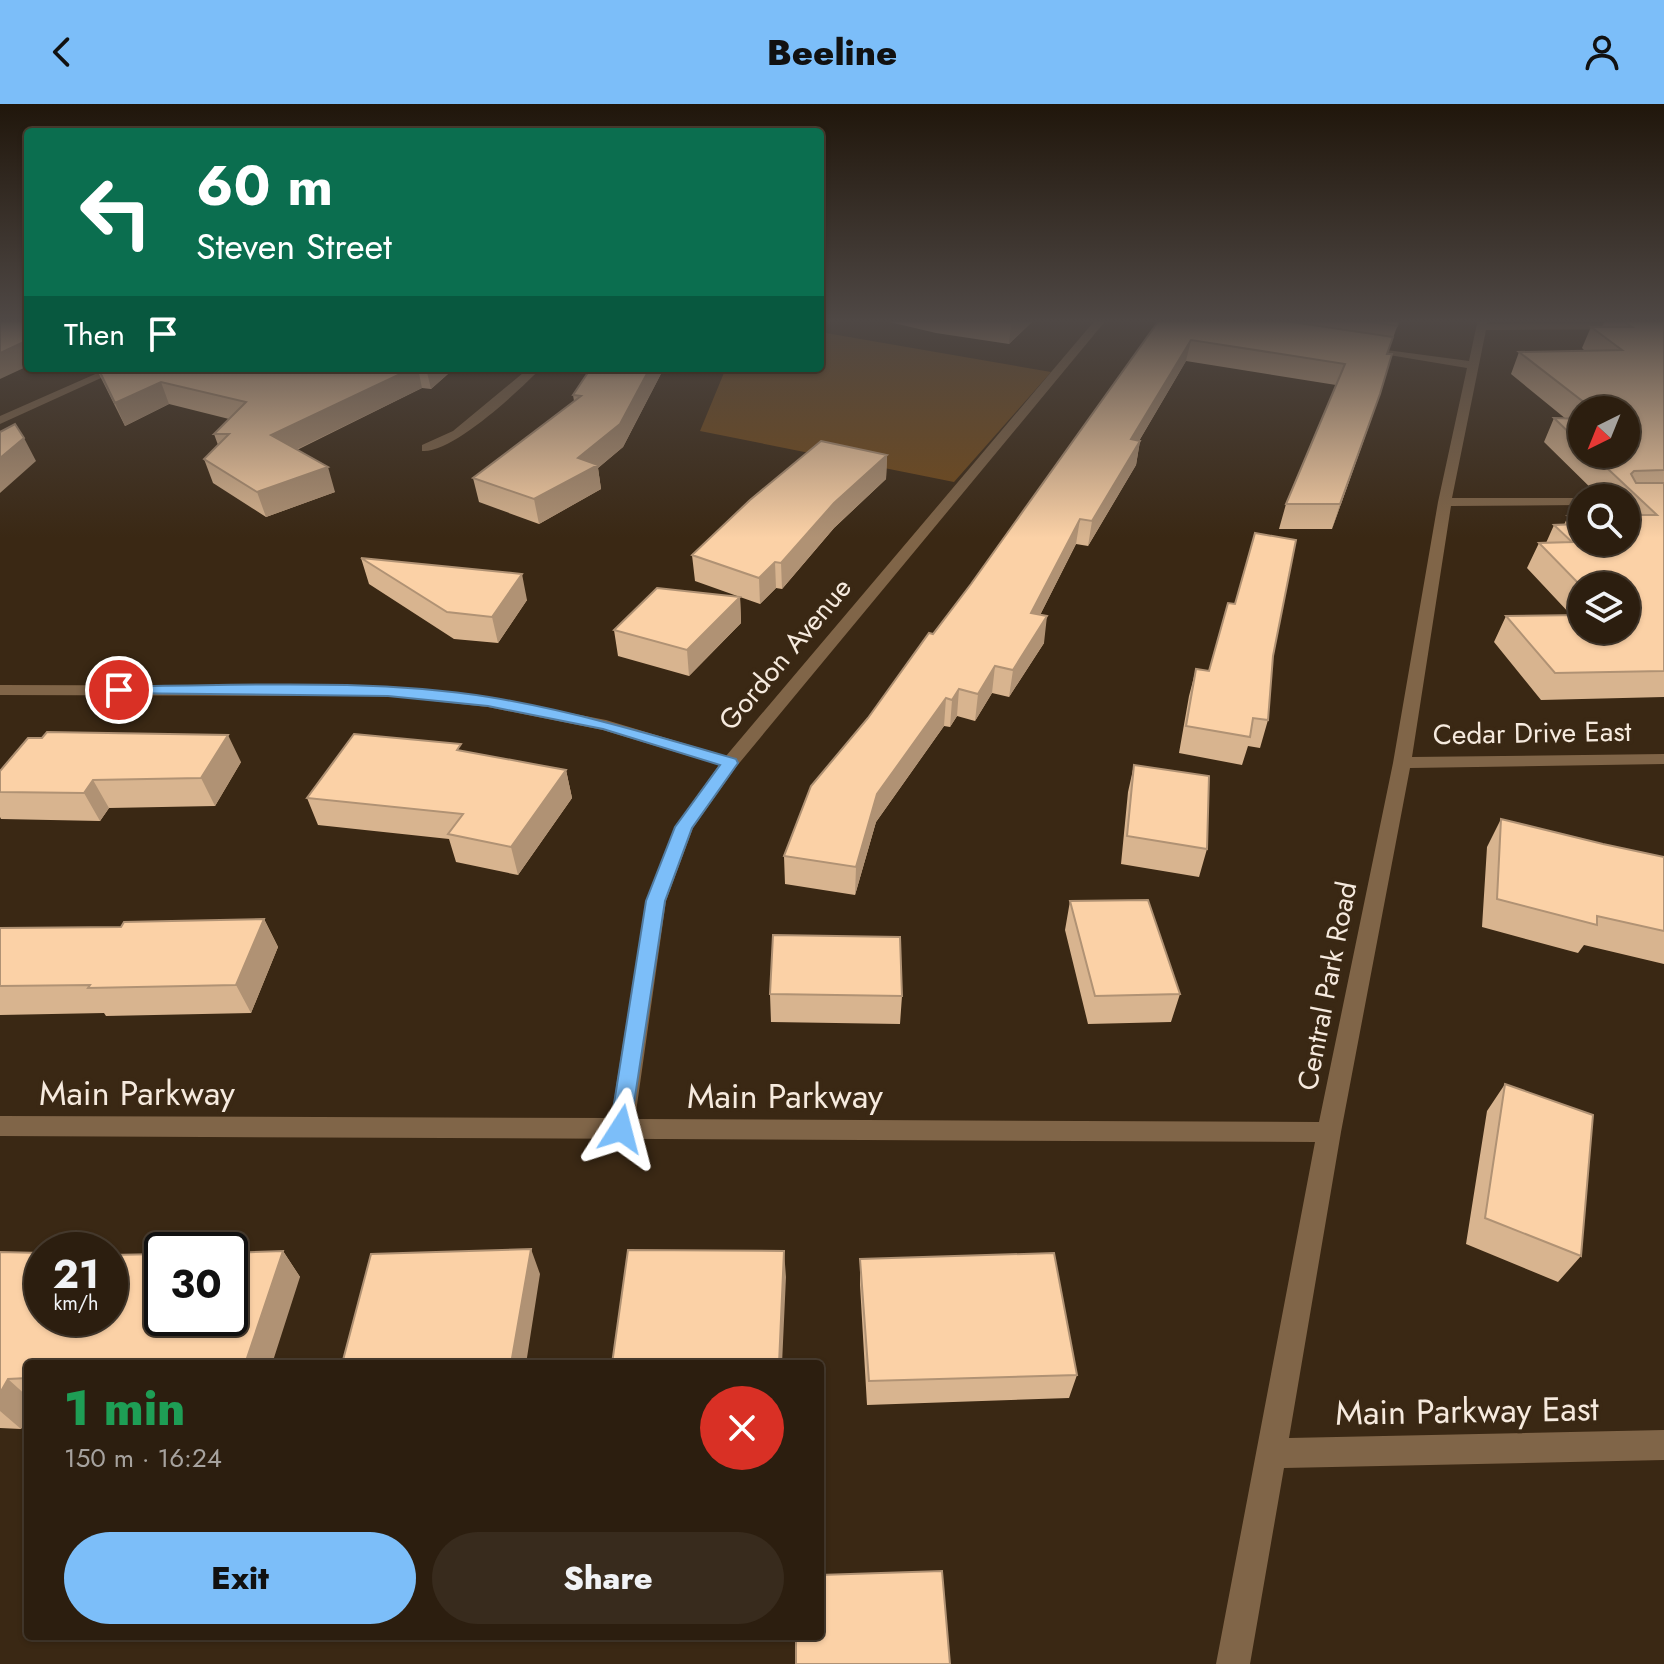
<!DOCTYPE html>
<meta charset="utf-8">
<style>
:root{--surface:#2c1e0f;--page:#382b1d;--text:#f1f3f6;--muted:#a6a29e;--line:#483c2f;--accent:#7cbef9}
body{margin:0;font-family:Jost,sans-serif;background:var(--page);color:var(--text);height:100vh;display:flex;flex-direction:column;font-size:30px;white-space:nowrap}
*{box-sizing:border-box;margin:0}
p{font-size:26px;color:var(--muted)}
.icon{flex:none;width:44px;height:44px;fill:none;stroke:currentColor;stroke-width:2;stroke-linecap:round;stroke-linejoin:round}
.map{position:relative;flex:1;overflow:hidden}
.side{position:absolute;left:24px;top:1256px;width:800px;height:280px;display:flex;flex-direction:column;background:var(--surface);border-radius:8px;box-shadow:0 2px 6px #0004,0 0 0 2px var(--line)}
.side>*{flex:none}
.banner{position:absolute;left:24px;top:24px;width:800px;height:244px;border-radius:8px;box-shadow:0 2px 6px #0004,0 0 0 2px var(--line);background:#0b6e4f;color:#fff;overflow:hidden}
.needle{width:52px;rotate:223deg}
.buttons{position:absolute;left:1568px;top:292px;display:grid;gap:16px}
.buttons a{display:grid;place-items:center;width:72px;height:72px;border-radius:50%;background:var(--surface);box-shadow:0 2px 6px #0004,0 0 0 2px var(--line);font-size:40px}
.speed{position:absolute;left:24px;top:1128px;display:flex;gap:16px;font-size:40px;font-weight:700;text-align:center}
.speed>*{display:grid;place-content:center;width:104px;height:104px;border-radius:50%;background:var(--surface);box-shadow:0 2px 6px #0004,0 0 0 2px var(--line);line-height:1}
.speed small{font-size:20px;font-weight:400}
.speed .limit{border:4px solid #111;border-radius:12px;background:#fff;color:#111}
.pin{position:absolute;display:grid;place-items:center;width:68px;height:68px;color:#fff;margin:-34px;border:4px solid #fff;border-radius:50%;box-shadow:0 2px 8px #0007}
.me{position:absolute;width:88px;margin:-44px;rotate:9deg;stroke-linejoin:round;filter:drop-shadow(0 0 6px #0008)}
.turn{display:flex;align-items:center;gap:28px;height:168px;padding:0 40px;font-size:36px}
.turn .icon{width:104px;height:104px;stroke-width:2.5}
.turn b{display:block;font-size:56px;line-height:68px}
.then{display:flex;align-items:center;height:76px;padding:0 40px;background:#0003;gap:16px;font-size:30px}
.round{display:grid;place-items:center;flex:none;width:84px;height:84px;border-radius:42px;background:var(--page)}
.overview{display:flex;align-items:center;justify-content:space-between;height:136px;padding:0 40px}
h1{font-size:48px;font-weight:800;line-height:60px;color:#1e9e55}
.primary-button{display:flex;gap:16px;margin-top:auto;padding:16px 40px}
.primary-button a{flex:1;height:92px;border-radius:48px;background:var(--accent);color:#111;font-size:32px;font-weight:800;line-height:92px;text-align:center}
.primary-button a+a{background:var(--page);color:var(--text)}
header{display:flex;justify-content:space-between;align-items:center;height:104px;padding:0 40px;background:var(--accent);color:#111;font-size:36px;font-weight:800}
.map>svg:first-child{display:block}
.green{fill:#734a19}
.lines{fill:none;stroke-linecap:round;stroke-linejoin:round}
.minor{fill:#806548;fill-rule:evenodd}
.wall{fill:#d8b48f;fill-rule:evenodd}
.shaded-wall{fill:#b09274}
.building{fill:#fbd1a6;stroke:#b09274;stroke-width:2}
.route{fill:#7cbef9;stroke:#517ca2;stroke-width:2}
.labels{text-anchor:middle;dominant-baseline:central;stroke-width:8;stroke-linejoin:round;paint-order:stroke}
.street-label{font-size:28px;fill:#f6eade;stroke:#3a2814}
.near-street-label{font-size:34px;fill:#f6eade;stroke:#3a2814}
</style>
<header><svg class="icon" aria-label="back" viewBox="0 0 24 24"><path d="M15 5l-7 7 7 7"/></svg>Beeline<svg class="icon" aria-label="person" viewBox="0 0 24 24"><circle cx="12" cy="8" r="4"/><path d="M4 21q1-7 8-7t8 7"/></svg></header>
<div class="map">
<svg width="1664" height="1560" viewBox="0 0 1664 1560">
<rect width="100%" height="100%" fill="#3a2814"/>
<path class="green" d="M820,228L1051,268L954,378L700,327L726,264H820Z"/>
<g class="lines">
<path class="minor" d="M1096,215H1107L736,663L693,724L666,797L635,1015L1319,1018L1393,659L1438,398L1467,264L1359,246L1364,243L1469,257L1478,215H1488L1487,220L1664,219V225L1486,226L1452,394H1586H1582V401L1451,402L1412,653L1664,650V660L1410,664L1341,1028L1289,1334L1664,1326V1356L1284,1364L1250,1560H1216L1315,1038L0,1032V1012L611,1014L646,797L675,723L719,661L603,626L488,603L388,592L0,591V581L388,582L488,593L606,616L726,652Z
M109,264H123L0,320V312Z
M529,264H541C520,286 452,350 422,347V341L453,327Z"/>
</g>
<path class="wall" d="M877,215H1035L1009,240L936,229Z
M1160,215H1400L1387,250L1372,313L1332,425H1279L1286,400L1336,281L1186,257L1139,337H1140L1136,361L1088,442L1076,440L1040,511L1044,539L1009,593L992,589L975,617L957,612L950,623L944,622L876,718L855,791L785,780L784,752L868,614L971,480Z
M1581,215H1664V593L1541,596L1494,538L1506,512L1571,511L1527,464L1539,439H1546L1554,421H1564L1568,412L1626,438V394H1601L1544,338L1554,314L1566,315L1511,270L1519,248L1585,247L1582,244L1591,223H1602L1605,216H1583ZM1582,306H1626V350H1582ZM1582,482L1626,526H1582Z
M96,264H464L456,269H449L431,285L422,284L297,346L335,388L266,413L213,379L204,355L218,341L214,330L229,315L169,300L125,322Z
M591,264H664L623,343L598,364L601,385L539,420L479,398L473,374L574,297L573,291Z
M887,351L886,375L834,424L782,485L776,484L760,500L740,493L741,519L689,572L618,552L614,526L740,493L695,477L692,451Z
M361,454L527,496L498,539L454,535L369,480Z
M1273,552L1268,616L1260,644L1248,642L1242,661L1179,649L1189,592L1196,565L1209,567Z
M42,634L241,658L215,702L109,704L100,717L1,715L0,713V667Z
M463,647L566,666L572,694L518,771L456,758L449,735L318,721L307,694Z
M1134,661L1207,745L1199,773L1121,760L1128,688Z
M1501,715L1603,740L1664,753V860L1584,841L1578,849L1482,823L1487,743Z
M1070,797L1180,890L1171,918L1088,920L1065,826Z
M264,815L278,843L251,909L106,912L104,909L0,911V824L121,823Z
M770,890L902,892L900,920L771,918Z
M1505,980L1581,1152L1558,1178L1466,1140L1487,1007Z
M283,1147L300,1173L28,1260V1312L21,1325L0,1324V1148L133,1151Z
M860,1155L1077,1271L1069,1294L867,1301L860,1181Z"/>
<path class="shaded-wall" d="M1015,215H1035L1009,240L1011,219Z
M28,236V262L0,275V249Z
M1191,236L1186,257L1126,359L1131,335Z
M413,264H418L422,284L279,354L271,331Z
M426,264H448L449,269L431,285Z
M455,264H464L456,269Z
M650,264H664L623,343L598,364L601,385L539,420L534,395L578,354Z
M161,278L169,300L125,322L115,299Z
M1380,290L1372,313L1332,425L1340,400Z
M24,334L36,357L0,389V354Z
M1140,337L1136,361L1088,442L1092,417Z
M887,351L886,375L834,424L782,485L781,459L834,399Z
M328,363L335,388L266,413L257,388Z
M1080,415L1076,440L1028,535L1031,509Z
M775,458L776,484L760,500L759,474Z
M522,470L527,496L498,539L492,513Z
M740,493L741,519L689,572L687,546Z
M1047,512L1044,539L1009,593L1013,566Z
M995,562L992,589L975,617L978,590Z
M959,585L957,612L950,623L952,596Z
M946,594L944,622L876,718L855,791L856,763L877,690Z
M228,631L241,658L215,702L201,674Z
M566,666L572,694L518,771L511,743Z
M93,676L109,704L100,717L84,689Z
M264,815L278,843L251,909L236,881Z
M531,1145L540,1170L526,1260H511Z
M283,1147L300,1173L272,1260H245Z
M784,1147L786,1173L782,1260H779Z
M8,1275L28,1293V1312L21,1325L0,1307V1289Z"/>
<path class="building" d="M0,215H28V236L0,249Z
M986,215H1015L1011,219Z
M1160,215H1272L1393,233L1387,250H1392L1380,290L1340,400H1286L1345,260L1191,236L1131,335L1140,337L1092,417L1080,415L1031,509L1047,512L1013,566L995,562L978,590L959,585L952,596L946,594L877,690L856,763L784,752L811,682L868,614L929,529L933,530L971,480Z
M1351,215H1399L1397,222Z
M1620,215H1664V366L1634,367L1631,370L1636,379H1664V567L1555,569L1506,512L1582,511V526H1626V482L1582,483L1539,439L1572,438L1554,421L1578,420L1568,412H1582V438H1626V411H1657L1592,350H1626V306H1594L1519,248L1622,246L1591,223H1632Z
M98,264H413L271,331L328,363L257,388L204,355L229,330H214L246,298L161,278L115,299Z
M591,264H650L620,320L578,354L598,361L534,395L473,374L581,292L573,291Z
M1554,314L1582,315V341Z
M15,320L24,334L0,354V328Z
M821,337L887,351L834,399L781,459L775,458L759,474L692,451L750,396Z
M1255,429L1296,436L1273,552L1268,616L1253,614L1250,633L1186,622L1196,565L1209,567L1228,499L1235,500Z
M361,454L522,470L492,513L447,508Z
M657,484L740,493L687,546L614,526Z
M47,628L228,631L201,674L93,676L84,689L0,688V667L28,634H42Z
M354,630L461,640L457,646L566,666L511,743L448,730L463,710L307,694Z
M1134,661L1209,672L1207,745L1127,732Z
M1501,715L1603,740L1664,753V827L1597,812V821L1497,795Z
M1148,796L1180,890L1095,892L1070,797Z
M264,815L236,881L88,884L90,881L0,882V824L121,823L124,818Z
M773,831L900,833L902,892L770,890Z
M1505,980L1593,1011L1581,1152L1485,1114Z
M531,1145L511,1260H342L371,1150Z
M628,1146L784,1147L779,1260H612Z
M283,1147L245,1260H28V1274L8,1275L0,1289V1148L42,1149V1214H110V1151L162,1150V1214H230V1149Z
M1054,1149L1077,1271L869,1277L860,1155Z
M942,1467L950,1560H796V1532H820V1471Z"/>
<linearGradient id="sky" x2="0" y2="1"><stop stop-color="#20160b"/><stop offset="0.5" stop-color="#4f4845"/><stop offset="1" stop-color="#4f4845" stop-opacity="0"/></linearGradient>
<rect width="1664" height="434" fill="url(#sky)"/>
<path class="route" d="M119,582C242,582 368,574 489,593C573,607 654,631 736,655L738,659L692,724L665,797L629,1032H613L610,1025L646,797L675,723L720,661L603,625L488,602L388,592L114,589L112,586Z"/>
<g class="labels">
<g class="street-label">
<text transform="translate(785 550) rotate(-50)">Gordon Avenue</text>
<text transform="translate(1532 629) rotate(-1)">Cedar Drive East</text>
<text transform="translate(1327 882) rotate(-79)">Central Park Road</text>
</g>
<g class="near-street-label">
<text x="137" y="989">Main Parkway</text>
<text x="785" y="992">Main Parkway</text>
<text transform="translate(1467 1307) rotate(-1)">Main Parkway East</text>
</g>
</g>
</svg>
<div class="buttons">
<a><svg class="needle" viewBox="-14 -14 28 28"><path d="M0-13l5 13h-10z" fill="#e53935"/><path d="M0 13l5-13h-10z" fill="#a6a29e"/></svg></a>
<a><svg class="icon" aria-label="search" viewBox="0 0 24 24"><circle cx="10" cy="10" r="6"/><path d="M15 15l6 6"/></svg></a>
<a><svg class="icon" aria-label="layers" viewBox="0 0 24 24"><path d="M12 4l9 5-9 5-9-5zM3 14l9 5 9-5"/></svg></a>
</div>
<div class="speed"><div>21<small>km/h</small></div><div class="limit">30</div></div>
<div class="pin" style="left:119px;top:586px;background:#d93025"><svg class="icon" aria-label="arrive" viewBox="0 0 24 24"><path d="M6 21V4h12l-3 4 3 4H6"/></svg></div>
<svg class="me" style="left:621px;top:1025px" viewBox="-20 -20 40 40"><path d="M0-17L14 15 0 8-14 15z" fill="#7cbef9" stroke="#fff" stroke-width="4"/></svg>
<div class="banner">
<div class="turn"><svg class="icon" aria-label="left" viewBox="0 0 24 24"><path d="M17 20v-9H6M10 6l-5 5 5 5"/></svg><div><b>60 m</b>Steven Street</div></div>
<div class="then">Then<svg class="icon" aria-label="arrive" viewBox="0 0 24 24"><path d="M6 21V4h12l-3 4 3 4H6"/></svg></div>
</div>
<section class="side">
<div class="overview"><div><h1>1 min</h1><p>150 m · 16:24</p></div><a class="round" style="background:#d93025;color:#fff"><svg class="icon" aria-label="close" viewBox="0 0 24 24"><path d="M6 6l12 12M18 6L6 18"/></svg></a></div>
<div class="primary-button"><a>Exit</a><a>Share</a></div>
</section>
</div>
